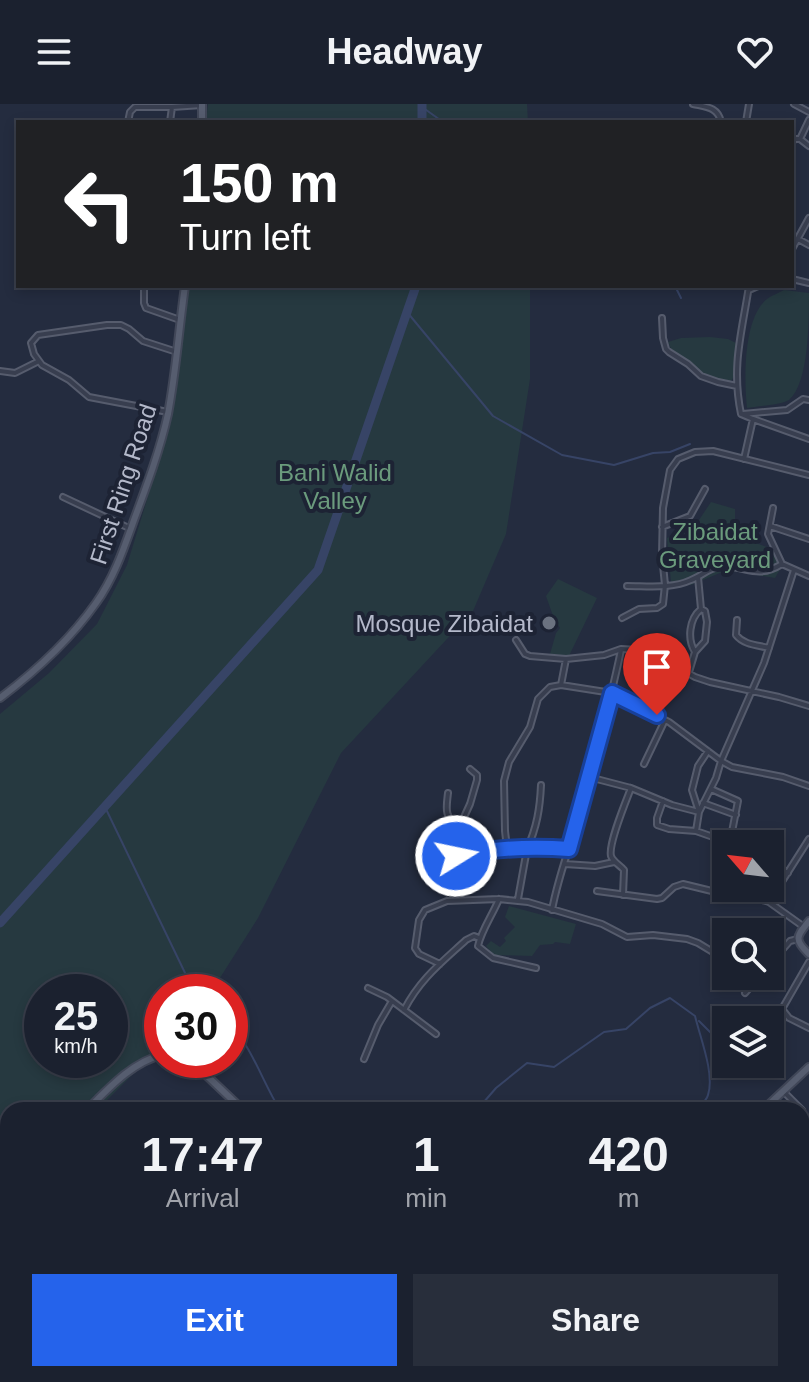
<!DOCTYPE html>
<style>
:root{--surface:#1b212f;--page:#282e3b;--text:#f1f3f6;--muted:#a0a3aa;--line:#393e4b;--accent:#2563eb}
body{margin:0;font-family:Helvetica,sans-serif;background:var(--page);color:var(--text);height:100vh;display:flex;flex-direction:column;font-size:30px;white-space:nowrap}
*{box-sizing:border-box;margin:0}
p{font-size:26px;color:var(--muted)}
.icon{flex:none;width:44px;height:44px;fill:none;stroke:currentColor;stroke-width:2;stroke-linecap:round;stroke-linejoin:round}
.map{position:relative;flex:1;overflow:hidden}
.side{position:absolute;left:0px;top:998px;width:810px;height:280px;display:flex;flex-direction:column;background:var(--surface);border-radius:24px 24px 0 0;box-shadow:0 4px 12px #0003,0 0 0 2px var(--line)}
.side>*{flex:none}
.hud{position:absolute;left:16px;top:16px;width:778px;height:168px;border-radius:0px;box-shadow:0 4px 12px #0003,0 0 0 2px var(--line);background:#202124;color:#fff;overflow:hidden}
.needle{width:52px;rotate:298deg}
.buttons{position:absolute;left:712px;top:726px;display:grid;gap:16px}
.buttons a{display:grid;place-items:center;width:72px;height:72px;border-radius:0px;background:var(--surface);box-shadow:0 4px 12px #0003,0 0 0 2px var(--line);font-size:40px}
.speed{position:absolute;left:24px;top:870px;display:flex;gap:16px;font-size:40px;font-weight:700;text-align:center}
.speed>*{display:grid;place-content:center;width:104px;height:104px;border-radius:50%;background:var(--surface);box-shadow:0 4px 12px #0003,0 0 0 2px var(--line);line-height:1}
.speed small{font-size:20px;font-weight:400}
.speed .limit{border:12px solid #d22;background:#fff;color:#111}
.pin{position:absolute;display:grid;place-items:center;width:68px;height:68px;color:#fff;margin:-82px -34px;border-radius:50% 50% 50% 0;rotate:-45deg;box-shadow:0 0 8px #0007}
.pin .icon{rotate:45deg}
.me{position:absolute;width:88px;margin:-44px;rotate:80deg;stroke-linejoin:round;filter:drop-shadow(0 0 6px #0008)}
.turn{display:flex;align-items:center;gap:28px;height:168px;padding:0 32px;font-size:36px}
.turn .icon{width:104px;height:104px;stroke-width:2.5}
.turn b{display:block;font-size:56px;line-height:68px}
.eta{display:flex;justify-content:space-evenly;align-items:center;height:136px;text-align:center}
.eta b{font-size:48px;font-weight:600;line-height:56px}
.button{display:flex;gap:16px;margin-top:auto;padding:16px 32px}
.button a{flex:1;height:92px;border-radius:0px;background:var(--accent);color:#fff;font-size:32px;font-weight:600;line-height:92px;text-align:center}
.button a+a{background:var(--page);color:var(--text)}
header{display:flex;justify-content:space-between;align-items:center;height:104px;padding:0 32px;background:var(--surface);font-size:36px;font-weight:600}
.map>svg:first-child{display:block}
.green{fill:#263940;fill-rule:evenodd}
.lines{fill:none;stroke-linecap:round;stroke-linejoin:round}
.stream{stroke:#374466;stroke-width:2}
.river{stroke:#374466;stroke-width:9}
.street-casing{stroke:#565c6d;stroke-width:8}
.secondary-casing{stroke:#565c6d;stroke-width:10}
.primary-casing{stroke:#414758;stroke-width:10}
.street{stroke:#383e4f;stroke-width:4}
.secondary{stroke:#464c62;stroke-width:6}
.primary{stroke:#565d6f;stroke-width:6}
.route-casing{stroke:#184099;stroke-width:20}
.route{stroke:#2563eb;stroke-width:14}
.worship-dot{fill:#6b7280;stroke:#1d2334;stroke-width:3}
.labels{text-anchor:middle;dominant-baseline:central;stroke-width:8;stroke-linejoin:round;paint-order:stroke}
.park-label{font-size:24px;fill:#6b9b7d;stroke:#1d2334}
.street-label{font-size:24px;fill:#b4b9ca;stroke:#1d2334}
.poi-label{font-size:24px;fill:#b4b9ca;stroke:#1d2334;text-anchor:end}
</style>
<header><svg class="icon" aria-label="menu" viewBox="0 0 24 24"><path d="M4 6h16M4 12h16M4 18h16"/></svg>Headway<svg class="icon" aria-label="heart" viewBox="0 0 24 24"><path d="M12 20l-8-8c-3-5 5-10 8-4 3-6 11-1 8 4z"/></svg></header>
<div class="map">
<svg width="809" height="1278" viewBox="0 0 809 1278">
<rect width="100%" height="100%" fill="#242c3f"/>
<path class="green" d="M208,0H527L528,18H206Z
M187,182H530V275L506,430L473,507L341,649L258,814L211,888H162V941L97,1006H8V1095L0,1103V610L49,569L97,520L127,461L170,320ZM42,888H110V956H42Z
M784,186L809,189C809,217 809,279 789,296C781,301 757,302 747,304C744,275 743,214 767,195C772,191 779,189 784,186Z
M710,233L728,235L740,241L738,268L730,278L711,279C706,275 701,269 695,266C676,255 678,260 668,238L681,234Z
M711,398L735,405V420L740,423V433L772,445L782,462L775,474L727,466L691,481L671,478L667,434L695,422Z
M558,475L597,494L569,552L550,550L556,529L560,524L553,512L546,492Z
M509,802L576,820L570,840L555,838L553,840L540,841L532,852L494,851L486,842L491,837L500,843L506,837L504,834L515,823L505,813Z"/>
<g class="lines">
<path class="stream" d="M422,3L443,18
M675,182L681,194
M407,208L493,312L562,351L614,361L653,349L670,348L690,340
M105,703L187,873L201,888
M0,817L5,814
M699,917L726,944
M230,920C253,945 262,977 280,1006
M751,960L766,967
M477,1006L496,984L527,959L554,963L604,928L626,925L650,904L670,894L695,912C700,933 715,970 708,991C707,996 700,1002 696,1006
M440,1270L443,1278
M298,1278L309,1270"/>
<path class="river" d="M422,18V0
M0,819L318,466L416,182"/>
<defs>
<path id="street" d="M693,0C706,3 718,3 721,18
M794,0L809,8
M128,18L130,8L135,3H172L202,1
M170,18L172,3
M746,18L749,0
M800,35L809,16
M792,38L795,35H800L809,42
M798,135L809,141
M792,145L809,114
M792,175L809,179
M144,182V199L146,204L180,216
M749,182C742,228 731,262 741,310L753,315L809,335
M749,186L758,182
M662,214L663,234L666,245L669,248L688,260L701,272L718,278L737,282
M0,267L15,269L39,257
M168,308L89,293L69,276L42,261L34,250L31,239L38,231L107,221H121L129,225L143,237L177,248
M743,310L787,306L803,295L809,296
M744,355L753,315
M63,393L131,425
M773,404L768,430L782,460
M770,422L809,435
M662,423L690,412L705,385
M627,482C648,482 672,485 691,476C702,472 708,464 720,463C746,461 756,476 782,460L809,472
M622,514L639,505L657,504L663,500L665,481L662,451L663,404L670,366L678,355L695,348L713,347L809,371
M737,516L736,531C744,541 757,541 769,544
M516,536L525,550L530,552L566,555L604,551L621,545L638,546L659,553L695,573L710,578L779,593L809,602
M695,548C687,535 689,515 701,505L698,473
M689,568L695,548L705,537L707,518L705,507L701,505
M561,581L566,555
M644,660L665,616
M589,673L631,684L672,701L699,708
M711,685L738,697L730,738
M448,689C446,706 444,712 459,724L450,744V750L456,752L496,745H527L518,795
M663,697L657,714V721L669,725L696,727
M703,699L736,711
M699,708L692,686L698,662L708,647
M459,724L470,700L477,676V671L470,665
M733,740L696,727L699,708L716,674L721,657L764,559L794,466
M507,744L505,727L504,677L509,658L530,623L538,595L550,583L561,581L612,589L669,618L721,657L732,663L783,673L809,682
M527,745C537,723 540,704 541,681
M527,745L540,743L568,745
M565,760L595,762L614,758
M770,760L788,769
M597,787L657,795L662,794L674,783L683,780L720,789L743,790L769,798L804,823
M623,791L624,766C620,761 613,758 611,752C608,740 626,697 631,684
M499,795C493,810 481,827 478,842L493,854L536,864
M769,798L809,735
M552,806C557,778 567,750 576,722C592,664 609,605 621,546
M809,858L782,905L789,914L809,924
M440,860L419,850L415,844L419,816L425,806L447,797L499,795L528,798L602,820L627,833L653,831L687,835L698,839L726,856
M770,860L790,837L798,835
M368,884L387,893L436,930
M745,889L760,872
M404,906C420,875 441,859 466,836L474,832L479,834
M364,955L378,921L392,897
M784,988L802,1006
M802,1070L809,1078
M802,1138L809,1147
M736,1272L753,1278"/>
<path id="secondary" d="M577,1270L584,1278"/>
<path id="primary" d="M202,18V0
M0,594C36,567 70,536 96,499C114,474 124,444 134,416C147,381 160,346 168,310C176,268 179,224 185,182
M809,817C797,832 793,835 809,850
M187,956L205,970L243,1006
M87,1006C108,985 132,958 162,951
M763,1006L809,963
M0,1120L8,1109"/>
</defs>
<use href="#street" class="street-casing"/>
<use href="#secondary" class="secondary-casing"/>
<use href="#primary" class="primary-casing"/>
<use href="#street" class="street"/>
<use href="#secondary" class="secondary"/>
<use href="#primary" class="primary"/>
</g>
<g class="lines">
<defs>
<path id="route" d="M456,752C494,744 531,742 569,745L612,589L657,611"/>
</defs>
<use href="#route" class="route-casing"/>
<use href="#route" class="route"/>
</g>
<circle class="worship-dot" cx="549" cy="519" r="8"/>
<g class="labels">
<g class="park-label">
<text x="335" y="368">Bani Walid<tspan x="335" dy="28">Valley</tspan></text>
<text x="715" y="427">Zibaidat<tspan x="715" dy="28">Graveyard</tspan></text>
</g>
<g class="street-label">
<text transform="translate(123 380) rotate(-72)">First Ring Road</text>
</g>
<g class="poi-label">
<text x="533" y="519">Mosque Zibaidat</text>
</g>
</g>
</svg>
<div class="buttons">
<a><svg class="needle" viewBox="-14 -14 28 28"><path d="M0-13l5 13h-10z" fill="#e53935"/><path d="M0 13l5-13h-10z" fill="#a0a3aa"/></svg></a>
<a><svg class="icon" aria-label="search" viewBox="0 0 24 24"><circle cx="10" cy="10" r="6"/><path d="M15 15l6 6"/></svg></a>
<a><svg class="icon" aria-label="layers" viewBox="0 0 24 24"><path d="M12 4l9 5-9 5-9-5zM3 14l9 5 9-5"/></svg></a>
</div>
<div class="speed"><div>25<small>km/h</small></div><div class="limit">30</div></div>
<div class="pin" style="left:657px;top:611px;background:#d93025"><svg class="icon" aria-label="arrive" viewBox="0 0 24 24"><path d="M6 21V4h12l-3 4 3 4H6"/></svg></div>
<svg class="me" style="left:456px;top:752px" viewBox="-20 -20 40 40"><circle r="17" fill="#2563eb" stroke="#fff" stroke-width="3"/><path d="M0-11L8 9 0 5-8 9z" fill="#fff"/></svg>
<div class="hud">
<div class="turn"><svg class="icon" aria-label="left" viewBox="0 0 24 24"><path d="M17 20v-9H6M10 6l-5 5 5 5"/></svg><div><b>150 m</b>Turn left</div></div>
</div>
<section class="side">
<div class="eta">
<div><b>17:47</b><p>Arrival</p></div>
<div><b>1</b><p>min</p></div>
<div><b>420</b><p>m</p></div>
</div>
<div class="button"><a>Exit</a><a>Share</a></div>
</section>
</div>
